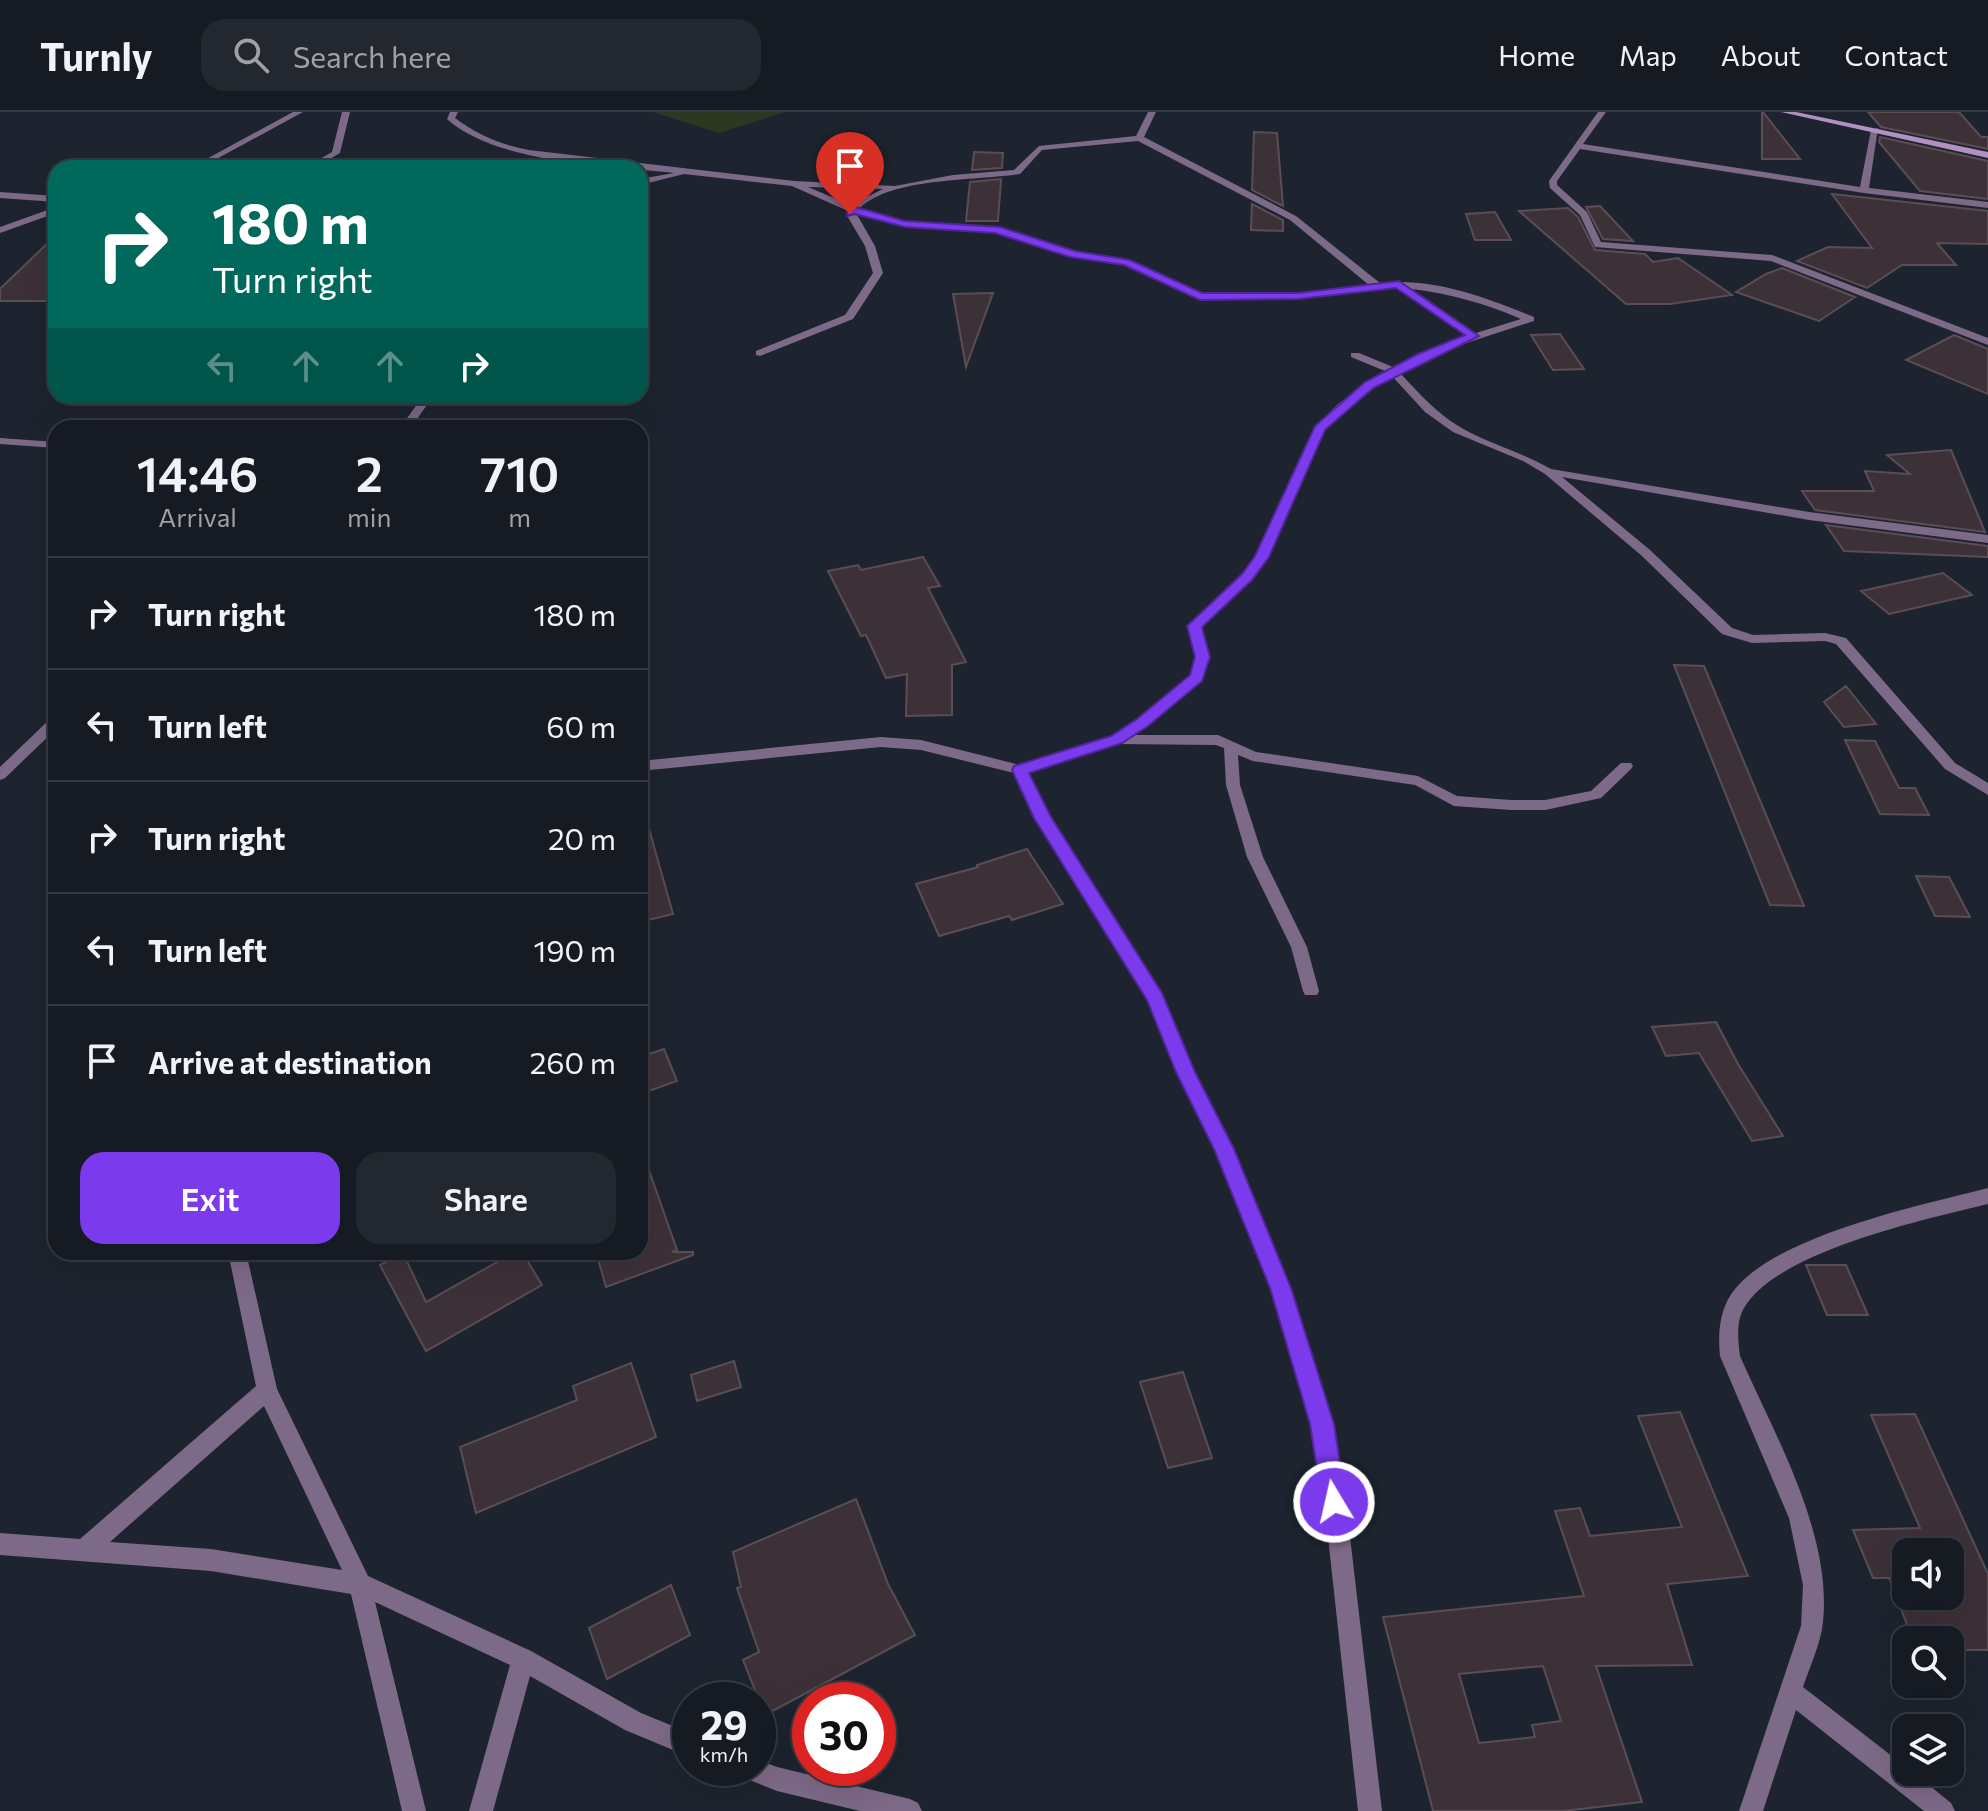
<!DOCTYPE html>
<style>
:root{--surface:#161b23;--page:#232830;--text:#f1f3f6;--muted:#9ea1a6;--line:#353941;--accent:#7c3aed}
body{margin:0;font-family:Commissioner,sans-serif;background:var(--page);color:var(--text);height:100vh;display:flex;flex-direction:column;font-size:30px;white-space:nowrap}
*{box-sizing:border-box;margin:0}
p{font-size:26px;color:var(--muted)}
.icon{flex:none;width:44px;height:44px;fill:none;stroke:currentColor;stroke-width:2;stroke-linecap:round;stroke-linejoin:round}
.map{position:relative;flex:1;overflow:hidden}
.details{position:absolute;left:48px;top:308px;width:600px;height:840px;display:flex;flex-direction:column;background:var(--surface);border-radius:24px;box-shadow:0 8px 32px #0002,0 0 0 2px var(--line)}
.details>*{flex:none}
.hud{position:absolute;left:48px;top:48px;width:600px;height:244px;border-radius:24px;box-shadow:0 8px 32px #0002,0 0 0 2px var(--line);background:#00695c;color:#fff;overflow:hidden}
.tools{position:absolute;left:1892px;top:1426px;display:grid;gap:16px}
.tools a{display:grid;place-items:center;width:72px;height:72px;border-radius:16px;background:var(--surface);box-shadow:0 8px 32px #0002,0 0 0 2px var(--line);font-size:40px}
.speed{position:absolute;left:672px;top:1570px;display:flex;gap:16px;font-size:40px;font-weight:700;text-align:center}
.speed>*{display:grid;place-content:center;width:104px;height:104px;border-radius:50%;background:var(--surface);box-shadow:0 8px 32px #0002,0 0 0 2px var(--line);line-height:1}
.speed small{font-size:20px;font-weight:400}
.speed .limit{border:12px solid #d22;background:#fff;color:#111}
.pin{position:absolute;display:grid;place-items:center;width:68px;height:68px;color:#fff;margin:-82px -34px;border-radius:50% 50% 50% 0;rotate:-45deg;box-shadow:0 0 8px #0007}
.pin .icon{rotate:45deg}
.me{position:absolute;width:88px;margin:-44px;rotate:351deg;stroke-linejoin:round;filter:drop-shadow(0 0 6px #0008)}
.turn{display:flex;align-items:center;gap:28px;height:168px;padding:0 32px;font-size:36px}
.turn .icon{width:104px;height:104px;stroke-width:2.5}
.turn b{display:block;font-size:56px;line-height:68px}
.lanes{display:flex;align-items:center;height:76px;padding:0 32px;background:#0003;justify-content:center;gap:40px;direction:ltr}
.lanes .off{opacity:.35}
.eta{display:flex;justify-content:space-evenly;align-items:center;height:136px;text-align:center}
.eta b{font-size:48px;font-weight:600;line-height:56px}
.cta{display:flex;gap:16px;margin-top:auto;padding:16px 32px}
.cta a{flex:1;height:92px;border-radius:24px;background:var(--accent);color:#fff;font-size:32px;font-weight:600;line-height:92px;text-align:center}
.cta a+a{background:var(--page);color:var(--text)}
ul{padding:0;list-style:none}
li{display:flex;align-items:center;gap:24px;height:112px;padding:0 32px;border-top:2px solid var(--line)}
li div{flex:1}
li b{display:block;font-size:30px}
li em{font-style:normal}
header{display:flex;align-items:center;gap:48px;box-sizing:border-box;height:112px;padding:0 40px;background:var(--surface);border-bottom:2px solid var(--line)}
header strong{font-size:38px}
nav{display:flex;gap:44px;margin-inline-start:auto;font-size:28px}
.search{width:560px;height:72px;background:var(--page);display:flex;align-items:center;gap:20px;box-sizing:border-box;padding:0 28px;border-radius:24px;color:var(--muted);font-size:30px}
.map>svg:first-child{display:block}
.green{fill:#2c3821}
.building{fill:#3d3138;stroke:#5a4d54;stroke-width:2;fill-rule:evenodd}
.lines{fill:none;stroke-linecap:round;stroke-linejoin:round}
.street{fill:#7d6a88;fill-rule:evenodd}
.secondary{fill:#b091c2;fill-rule:evenodd}
.route{fill:#7c3aed;stroke:#51269a;stroke-width:2}
</style>
<header>
<strong>Turnly</strong>
<div class="search"><svg class="icon" aria-label="search" viewBox="0 0 24 24"><circle cx="10" cy="10" r="6"/><path d="M15 15l6 6"/></svg>Search here</div>
<nav><a>Home</a><a>Map</a><a>About</a><a>Contact</a></nav>
</header>
<div class="map">
<svg width="1988" height="1699" viewBox="0 0 1988 1699">
<rect width="100%" height="100%" fill="#1e242f"/>
<path class="green" d="M653,0H785L719,21Z"/>
<path class="building" d="M1762,0H1763L1800,47H1762Z
M1868,0H1959L1981,25H1988V37L1881,15Z
M1254,20L1277,21L1283,94L1252,78Z
M1880,25L1988,49V87L1920,79L1879,30Z
M974,40L1003,41L1002,56L972,58Z
M1001,67L998,109H966L970,70Z
M1832,82L1988,99V132L1937,131L1956,153H1902L1867,176L1797,149L1828,135L1872,136Z
M1252,92L1283,108V119L1251,118Z
M1600,94L1633,129L1603,127L1586,95Z
M1568,96L1578,105L1595,138L1645,142L1653,150L1678,146L1732,183L1670,192H1626L1519,99Z
M1495,100L1511,128H1475L1466,102Z
M56,123V189H0V177Z
M1782,156L1855,185L1819,209L1736,180L1766,162Z
M993,181L966,255L953,182Z
M1560,222L1584,257L1553,258L1531,223Z
M1954,223L1988,237V282L1906,248Z
M1951,338L1985,420L1815,398L1802,379H1874L1865,359L1910,362L1887,343Z
M1826,413L1988,434V445L1844,439Z
M923,445L940,474L928,476L966,550L952,553V603L906,604L907,562L886,566L866,523L861,524L828,459L858,453L861,458Z
M1943,461L1972,483L1889,502L1861,479Z
M1674,553L1704,554L1804,794L1770,793Z
M1846,574L1876,612L1844,615L1824,590Z
M1845,628L1875,629L1899,676H1915L1929,703L1880,702Z
M648,713L673,802L640,810V714Z
M1027,737L1063,792L1012,808L1009,804L939,824L916,772L978,755L977,753Z
M1916,764L1949,765L1970,805L1935,804Z
M1716,910L1738,952L1783,1024L1752,1029L1699,941L1666,944L1652,915Z
M664,937L677,969L640,982V945Z
M640,1044H644L677,1138L672,1140H693V1143L606,1175L596,1140H640Z
M515,1140H522L542,1173L426,1239L380,1153L403,1141L426,1190Z
M1806,1153H1846L1868,1203H1827Z
M734,1249L741,1275L697,1289L691,1263Z
M631,1251L656,1325L476,1401L460,1335L577,1288L573,1274Z
M1183,1260L1212,1346L1168,1356L1140,1270Z
M1680,1300L1748,1464L1667,1472L1692,1553L1596,1554L1642,1690L1563,1699H1433L1383,1505L1584,1484L1555,1399L1580,1396L1590,1424L1682,1415L1638,1304ZM1543,1554L1561,1609L1532,1613L1535,1625L1479,1631L1459,1562Z
M1915,1302L1988,1462V1538H1950V1528H1913L1889,1466H1873L1853,1418L1920,1416L1871,1303ZM1906,1440H1950V1484H1906Z
M856,1387L888,1472L915,1523L765,1603L743,1548L759,1540L737,1476L741,1475L733,1440Z
M671,1473L690,1523L607,1567L589,1516Z"/>
<g class="lines">
<path class="street" d="M293,0H303L200,56H190Z
M342,0H350L340,41L314,56H304L332,40Z
M450,0H458L455,6C478,23 501,33 529,38L794,69L895,74L953,63L1014,58L1039,34L1136,24L1148,0H1156L1144,25L1296,104L1380,171C1433,165 1485,185 1534,205V209L1448,237L1399,260C1418,280 1436,301 1460,315C1489,332 1522,340 1551,357L1809,400L1988,423V431L1809,408L1562,365L1650,438L1732,516L1753,523L1825,521L1846,526L1955,651L1988,671V683L1945,657L1836,532L1825,529L1752,531L1722,522L1642,444L1545,362L1523,349L1453,320L1425,300L1392,264L1345,297L1325,317L1268,445L1251,468L1201,515L1209,545L1204,565L1134,623H1218L1256,640L1418,664L1457,684L1511,688H1545L1591,679L1621,651H1631L1633,654L1631,657L1601,686L1545,698H1511L1454,694L1415,673L1253,649L1238,643L1240,673L1263,745L1307,835L1319,879L1317,883H1305L1303,879L1291,835L1247,745L1226,673L1224,636L1216,633L1118,632L1028,660L1050,705L1164,886L1195,960L1233,1037L1290,1176L1332,1312L1349,1416L1382,1699H1358L1327,1416L1312,1312L1270,1176L1215,1037L1177,960L1149,888L1036,706L1014,661L921,638L881,635L640,659V649L881,625L921,628L1020,653L1112,624L1137,608L1191,563L1195,545L1188,514L1243,462L1256,444L1316,314L1338,292L1385,259L1351,245V241H1359L1393,255L1467,224L1397,175L1298,187L1200,188L1124,152L1063,143L995,121L905,115L856,101L875,134L883,161L853,207L760,244L756,243V239L845,203L873,161L865,134L846,102L848,99L792,74L684,62L640,73V67L674,61C609,53 497,52 447,7ZM1138,29L1290,108L1369,173L1298,181L1202,182L1129,148L1065,137L996,115L905,109L860,96C892,65 977,69 1020,62L1042,38ZM808,75L883,77L858,89L853,94ZM1412,177C1451,182 1484,191 1521,207L1476,221Z
M1598,0H1606L1583,32L1860,75L1871,18L1878,16L1869,76L1988,90V96L1864,81L1580,37L1557,69V73L1587,100L1601,130L1772,143L1988,226V233L1771,149L1595,135L1580,103L1550,76L1549,69Z
M0,80L56,84V90L0,86Z
M56,95V101L0,121V115Z
M423,284H433L411,316H400Z
M0,326L56,330V336L0,332Z
M56,605V617L5,666L0,668V655L51,606Z
M1988,1076V1092C1927,1107 1777,1139 1744,1196C1736,1209 1738,1229 1740,1244C1775,1324 1832,1421 1823,1510C1821,1531 1810,1554 1803,1575L1906,1655V1660H1913L1951,1691L1955,1699H1924L1796,1598L1763,1699H1739L1801,1514L1803,1473L1789,1406L1720,1244C1718,1224 1719,1202 1730,1184C1767,1125 1922,1093 1988,1076Z
M228,1140H246L277,1277L368,1464L531,1539L641,1601L690,1621V1645L625,1618L530,1564L493,1699H469L510,1553L375,1490L426,1699H402L351,1482L211,1459L0,1443V1421L80,1427L256,1274ZM264,1294L342,1458L211,1437L110,1430Z
M758,1648L777,1655L910,1687L918,1691L922,1699H860L777,1679L740,1664L736,1656H758Z"/>
<path class="secondary" d="M1781,0H1796L1988,40V46Z"/>
</g>
<path class="route" d="M852,94L905,109L1000,115L1075,139L1130,148L1202,181H1298L1399,169L1479,224L1373,276L1325,318L1269,445L1252,468L1202,515L1210,545L1202,569L1148,614L1122,631L1029,661L1051,705L1162,881L1195,960L1234,1037L1291,1176L1334,1312L1346,1390L1343,1398L1334,1402L1326,1398L1322,1390L1310,1312L1270,1176L1214,1037L1176,960L1147,888L1034,706L1012,658L1014,654L1111,624L1137,607L1190,563L1195,545L1187,514L1242,462L1255,444L1315,314L1365,270L1418,242L1465,223L1396,176L1298,187L1200,188L1124,153L1070,145L995,121L905,115L855,102L847,104V97Z"/>
</svg>
<div class="tools">
<a><svg class="icon" aria-label="sound" viewBox="0 0 24 24"><path d="M4 9h4l5-4v14l-5-4H4zM17 9q2 3 0 6"/></svg></a>
<a><svg class="icon" aria-label="search" viewBox="0 0 24 24"><circle cx="10" cy="10" r="6"/><path d="M15 15l6 6"/></svg></a>
<a><svg class="icon" aria-label="layers" viewBox="0 0 24 24"><path d="M12 4l9 5-9 5-9-5zM3 14l9 5 9-5"/></svg></a>
</div>
<div class="speed"><div>29<small>km/h</small></div><div class="limit">30</div></div>
<div class="pin" style="left:850px;top:102px;background:#d93025"><svg class="icon" aria-label="arrive" viewBox="0 0 24 24"><path d="M6 21V4h12l-3 4 3 4H6"/></svg></div>
<svg class="me" style="left:1334px;top:1390px" viewBox="-20 -20 40 40"><circle r="17" fill="#7c3aed" stroke="#fff" stroke-width="3"/><path d="M0-11L8 9 0 5-8 9z" fill="#fff"/></svg>
<div class="hud">
<div class="turn"><svg class="icon" aria-label="right" viewBox="0 0 24 24"><path d="M7 20v-9h11M14 6l5 5-5 5"/></svg><div><b>180 m</b>Turn right</div></div>
<div class="lanes"><svg class="icon off" aria-label="left" viewBox="0 0 24 24"><path d="M17 20v-9H6M10 6l-5 5 5 5"/></svg><svg class="icon off" aria-label="ahead" viewBox="0 0 24 24"><path d="M12 20V5M6 11l6-6 6 6"/></svg><svg class="icon off" aria-label="ahead" viewBox="0 0 24 24"><path d="M12 20V5M6 11l6-6 6 6"/></svg><svg class="icon" aria-label="right" viewBox="0 0 24 24"><path d="M7 20v-9h11M14 6l5 5-5 5"/></svg></div>
</div>
<section class="details">
<div class="eta">
<div><b>14:46</b><p>Arrival</p></div>
<div><b>2</b><p>min</p></div>
<div><b>710</b><p>m</p></div>
</div>
<ul>
<li><svg class="icon" aria-label="right" viewBox="0 0 24 24"><path d="M7 20v-9h11M14 6l5 5-5 5"/></svg><div><b>Turn right</b></div><em>180 m</em></li>
<li><svg class="icon" aria-label="left" viewBox="0 0 24 24"><path d="M17 20v-9H6M10 6l-5 5 5 5"/></svg><div><b>Turn left</b></div><em>60 m</em></li>
<li><svg class="icon" aria-label="right" viewBox="0 0 24 24"><path d="M7 20v-9h11M14 6l5 5-5 5"/></svg><div><b>Turn right</b></div><em>20 m</em></li>
<li><svg class="icon" aria-label="left" viewBox="0 0 24 24"><path d="M17 20v-9H6M10 6l-5 5 5 5"/></svg><div><b>Turn left</b></div><em>190 m</em></li>
<li><svg class="icon" aria-label="arrive" viewBox="0 0 24 24"><path d="M6 21V4h12l-3 4 3 4H6"/></svg><div><b>Arrive at destination</b></div><em>260 m</em></li>
</ul>
<div class="cta"><a>Exit</a><a>Share</a></div>
</section>
</div>
